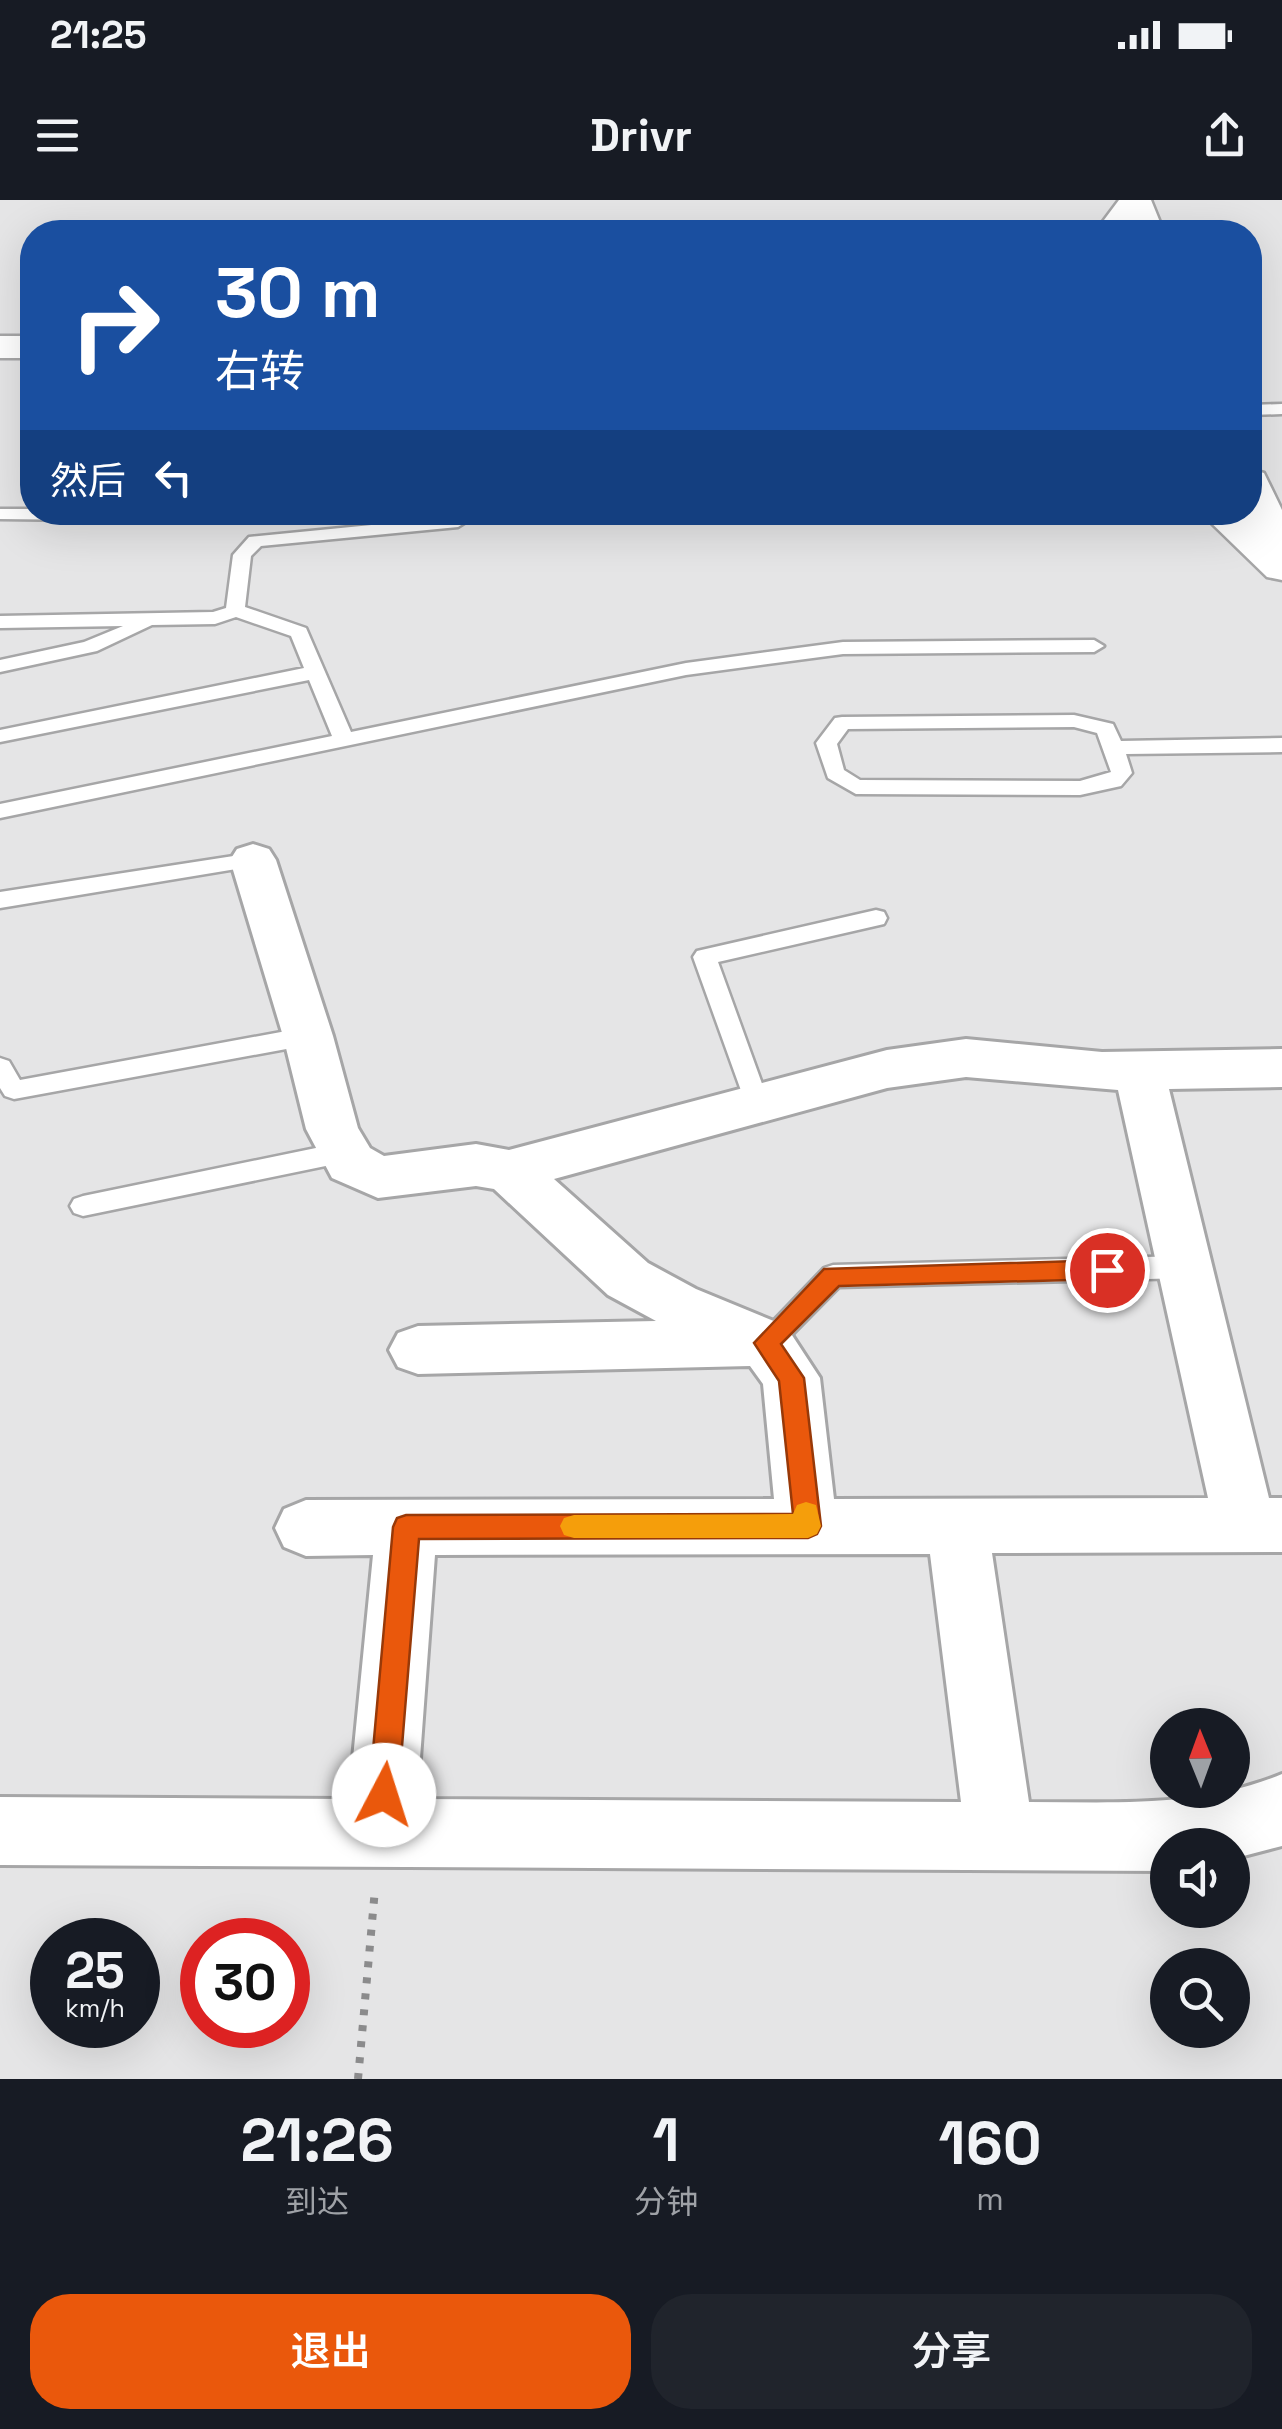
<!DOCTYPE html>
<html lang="zh">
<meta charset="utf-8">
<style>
:root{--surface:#171b24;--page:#20242c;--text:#f1f3f6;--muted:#9ea1a6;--accent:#ea580c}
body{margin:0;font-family:"Space Grotesk","Noto Sans SC",sans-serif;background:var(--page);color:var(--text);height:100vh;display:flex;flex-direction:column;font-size:38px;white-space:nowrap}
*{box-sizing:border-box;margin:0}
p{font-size:32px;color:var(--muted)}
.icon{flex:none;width:55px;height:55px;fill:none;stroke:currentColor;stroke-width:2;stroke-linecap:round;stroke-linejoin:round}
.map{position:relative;height:1879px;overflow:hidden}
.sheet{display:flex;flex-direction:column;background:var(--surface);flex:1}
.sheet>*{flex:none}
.hud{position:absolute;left:20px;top:20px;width:1242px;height:305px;border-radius:40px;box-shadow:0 10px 40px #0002;background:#1a4fa0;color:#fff;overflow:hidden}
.needle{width:65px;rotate:359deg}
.controls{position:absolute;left:1150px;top:1508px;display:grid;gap:20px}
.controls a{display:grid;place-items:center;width:100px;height:100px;border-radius:50%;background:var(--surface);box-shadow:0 10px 40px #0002;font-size:50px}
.speed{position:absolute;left:30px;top:1718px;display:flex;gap:20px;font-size:50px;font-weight:700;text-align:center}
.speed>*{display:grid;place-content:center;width:130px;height:130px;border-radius:50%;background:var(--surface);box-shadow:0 10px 40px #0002;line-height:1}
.speed small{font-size:25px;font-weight:400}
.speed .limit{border:15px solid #d22;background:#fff;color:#111}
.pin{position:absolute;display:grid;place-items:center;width:85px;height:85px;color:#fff;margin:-42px;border:5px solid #fff;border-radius:50%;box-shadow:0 2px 10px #0007}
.me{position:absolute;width:110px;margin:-55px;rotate:5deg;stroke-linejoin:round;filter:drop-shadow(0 0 8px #0008)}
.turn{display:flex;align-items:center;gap:35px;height:210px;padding:0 30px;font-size:45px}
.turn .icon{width:130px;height:130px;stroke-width:2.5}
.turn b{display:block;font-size:70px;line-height:85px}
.then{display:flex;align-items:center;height:95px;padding:0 30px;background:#0003;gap:20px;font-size:38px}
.eta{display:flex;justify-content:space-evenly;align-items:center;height:170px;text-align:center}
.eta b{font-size:60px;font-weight:600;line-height:70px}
.primary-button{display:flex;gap:20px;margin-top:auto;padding:20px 30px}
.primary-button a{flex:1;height:115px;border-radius:40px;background:var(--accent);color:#fff;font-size:40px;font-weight:600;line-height:115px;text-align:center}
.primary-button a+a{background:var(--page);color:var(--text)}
.status{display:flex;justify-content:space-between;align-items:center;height:70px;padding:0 50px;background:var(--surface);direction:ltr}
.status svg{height:28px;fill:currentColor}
header{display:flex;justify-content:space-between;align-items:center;height:130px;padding:0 30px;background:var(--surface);font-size:45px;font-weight:600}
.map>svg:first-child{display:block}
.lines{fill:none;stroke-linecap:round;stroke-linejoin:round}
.service-casing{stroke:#a6a6a7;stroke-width:5}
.minor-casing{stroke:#a6a6a7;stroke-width:6}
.tertiary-casing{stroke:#a6a6a7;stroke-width:5}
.primary-casing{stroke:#a6a6a7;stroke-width:5}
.path{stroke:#8b8b8c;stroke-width:8;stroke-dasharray:6 10;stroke-linecap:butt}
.service{fill:#fff;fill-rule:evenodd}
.minor{fill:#fff;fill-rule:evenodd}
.tertiary{fill:#fff;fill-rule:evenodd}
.primary{fill:#fff;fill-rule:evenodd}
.route{fill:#ea580c;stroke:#983908;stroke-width:2.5}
.slow{fill:#f59e0b}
</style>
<div class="status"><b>21:25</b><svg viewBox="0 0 49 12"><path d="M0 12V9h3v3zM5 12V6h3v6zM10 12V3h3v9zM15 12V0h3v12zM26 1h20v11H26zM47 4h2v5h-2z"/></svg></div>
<header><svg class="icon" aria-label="menu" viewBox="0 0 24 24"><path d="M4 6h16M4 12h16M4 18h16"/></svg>Drivr<svg class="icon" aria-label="share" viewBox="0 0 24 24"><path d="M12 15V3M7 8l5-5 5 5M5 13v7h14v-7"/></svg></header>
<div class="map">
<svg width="1282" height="1879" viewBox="0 0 1282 1879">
<rect width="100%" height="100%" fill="#e5e5e6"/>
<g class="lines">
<defs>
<path id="service" d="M1282,204V214L1250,215V205Z
M0,309H32V312H336L327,317L267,322L0,319Z
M460,312H482L458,327L261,346L251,356L245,407L306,428L351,532L686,463L843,442L1094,440L1104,446L1094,452L843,454L686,475L0,618V604L332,536L309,480L0,542V530L304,468L291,436L236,417L215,424L152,425L97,451L0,472V460L84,442L123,426L0,428V416L213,412L226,408L233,355L249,337L453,317Z
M1074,515L1113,524L1121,541L1282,538V552L1126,554L1132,573L1121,586L1080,595L856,594L828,578L816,543L835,518L842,517ZM1074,527L1097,533L1111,572L1080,581L860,580L844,570L837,544L848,529Z
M253,653L264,660L261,665L0,708V692Z
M876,710L884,712L887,718L884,724L718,762L769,903L766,910H748L693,757L697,751Z
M308,827L320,836L308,845L14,899L5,896L0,888V858L9,861L20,880Z
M345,942L354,945L358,952L354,959L345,962L83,1016L74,1013L70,1006L74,999L83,996Z
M1185,1056L1194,1059L1198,1067L1194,1075L1185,1078L839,1087L776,1151L766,1154L756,1151L752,1143L824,1068L833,1065Z"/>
<path id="minor" d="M253,644L269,649L276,660L333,836L358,928L370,948L384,956L476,944L509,950L887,850L966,839L1102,852L1282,849V887L1169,889L1269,1298H1282V1352L992,1353L1029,1602C1116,1602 1200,1608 1282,1574V1646L1232,1659V1645H1168V1671L0,1665V1597L349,1599L373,1355L306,1356L284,1347L275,1328L284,1309L306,1300L774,1299L763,1184L750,1166L418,1174L398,1167L389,1150L398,1133L418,1126L656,1121L608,1095L494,989L476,986L378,998L332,978L306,929L283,836L230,660L237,649ZM966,877L1118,890L1208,1298L834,1299L820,1178L786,1126L696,1089L648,1063L554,979L887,888ZM930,1354L961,1602L417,1599L435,1355Z"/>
<path id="tertiary" d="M1119,0L1151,1L1128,32H1095Z
M0,136H32V158H0Z
M1200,312H1244L1282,346V380L1267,377Z"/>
<path id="primary" d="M1119,0H1151L1164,32H1132Z
M1250,269L1264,273L1282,310V371L1267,368L1243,312H1250Z"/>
</defs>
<use href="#service" class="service-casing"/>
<use href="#minor" class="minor-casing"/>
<use href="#tertiary" class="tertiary-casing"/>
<use href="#primary" class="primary-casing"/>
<path class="path" d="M358,1879L375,1689"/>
<use href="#service" class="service"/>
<use href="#minor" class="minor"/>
<use href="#tertiary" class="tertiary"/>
<use href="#primary" class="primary"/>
</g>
<path class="route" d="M1107,1060L1115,1063L1119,1070L1115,1076L1107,1079L839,1086L781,1144L804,1178L821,1326L817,1334L808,1338L419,1339L398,1595L394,1605L384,1609L373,1605L369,1595L393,1327L397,1318L406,1315L793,1314L779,1181L754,1143L824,1069Z"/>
<path class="slow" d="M806,1302L816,1305L821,1326L817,1334L808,1338H574L564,1335L560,1326L564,1318L574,1315L793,1314L797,1305Z"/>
</svg>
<div class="controls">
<a><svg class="needle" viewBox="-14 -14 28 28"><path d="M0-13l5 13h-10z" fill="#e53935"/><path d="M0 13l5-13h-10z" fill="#9ea1a6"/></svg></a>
<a><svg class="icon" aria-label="sound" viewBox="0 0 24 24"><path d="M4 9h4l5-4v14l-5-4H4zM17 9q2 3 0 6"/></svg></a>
<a><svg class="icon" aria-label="search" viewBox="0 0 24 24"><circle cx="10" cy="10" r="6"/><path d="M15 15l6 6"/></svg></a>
</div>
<div class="speed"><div>25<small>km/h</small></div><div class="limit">30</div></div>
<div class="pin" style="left:1107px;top:1070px;background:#d93025"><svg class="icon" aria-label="arrive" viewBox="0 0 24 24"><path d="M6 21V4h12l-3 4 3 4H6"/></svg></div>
<svg class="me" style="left:384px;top:1595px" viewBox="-20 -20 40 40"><circle r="19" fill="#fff"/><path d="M0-13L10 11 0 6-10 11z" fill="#ea580c"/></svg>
<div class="hud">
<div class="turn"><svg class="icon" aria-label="right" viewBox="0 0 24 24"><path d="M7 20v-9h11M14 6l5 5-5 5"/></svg><div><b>30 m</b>右转</div></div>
<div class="then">然后<svg class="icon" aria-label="left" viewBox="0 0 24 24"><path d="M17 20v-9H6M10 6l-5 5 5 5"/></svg></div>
</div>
</div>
<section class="sheet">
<div class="eta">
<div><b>21:26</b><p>到达</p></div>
<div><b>1</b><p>分钟</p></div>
<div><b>160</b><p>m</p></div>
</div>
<div class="primary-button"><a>退出</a><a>分享</a></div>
</section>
